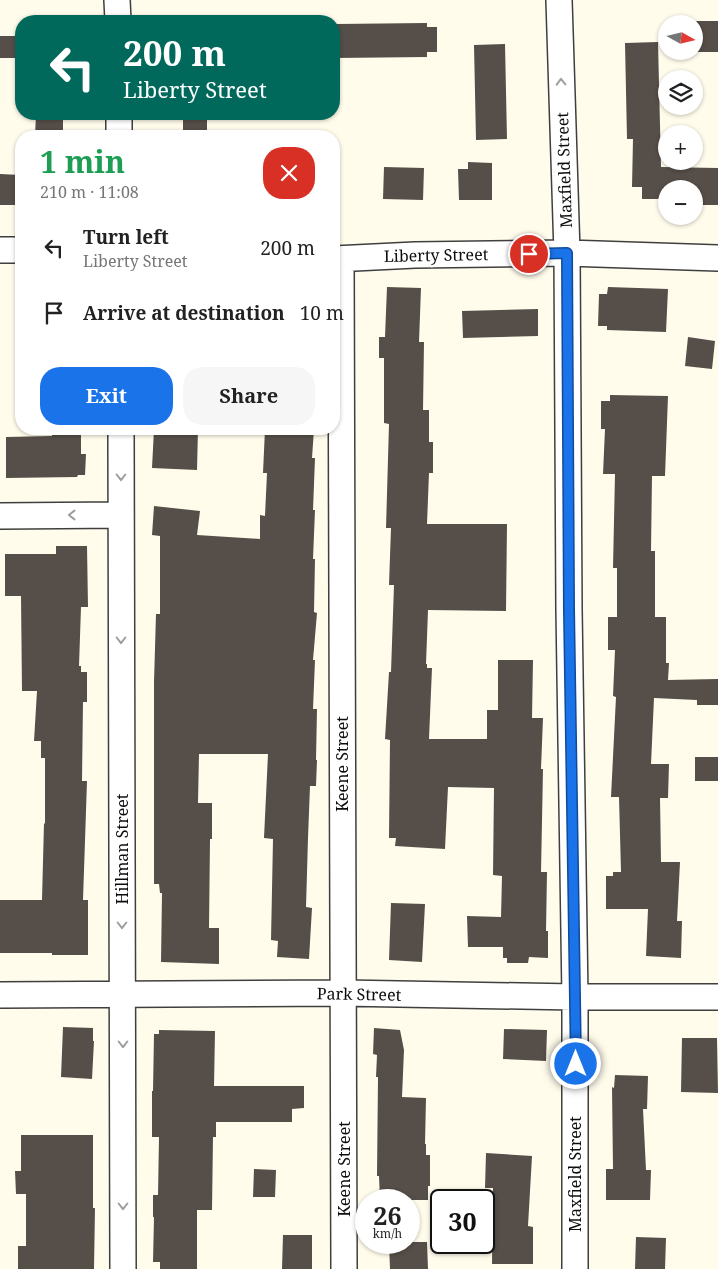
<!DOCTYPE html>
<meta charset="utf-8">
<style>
:root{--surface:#fff;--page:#f6f6f6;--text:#222;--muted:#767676;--accent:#1a73e8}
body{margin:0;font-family:"Noto Serif",serif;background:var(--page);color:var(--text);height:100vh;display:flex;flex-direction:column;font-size:19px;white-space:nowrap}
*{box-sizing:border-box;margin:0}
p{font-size:16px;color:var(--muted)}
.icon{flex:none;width:28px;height:28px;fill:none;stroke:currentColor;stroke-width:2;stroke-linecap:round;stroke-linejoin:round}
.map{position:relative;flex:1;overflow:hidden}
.side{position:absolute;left:15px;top:130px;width:325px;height:305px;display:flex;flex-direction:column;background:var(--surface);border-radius:20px;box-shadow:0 1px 4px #0004}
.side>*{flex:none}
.hud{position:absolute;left:15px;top:15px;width:325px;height:105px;border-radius:20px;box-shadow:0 1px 4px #0004;background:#00695c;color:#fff;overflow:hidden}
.needle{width:32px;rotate:98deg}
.tools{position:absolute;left:658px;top:15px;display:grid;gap:10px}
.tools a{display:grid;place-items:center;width:45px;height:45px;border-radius:50%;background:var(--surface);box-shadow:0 1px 4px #0004;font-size:25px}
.speed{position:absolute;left:355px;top:1189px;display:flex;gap:10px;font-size:25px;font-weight:700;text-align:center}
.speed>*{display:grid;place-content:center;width:65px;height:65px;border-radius:50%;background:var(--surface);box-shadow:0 1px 4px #0004;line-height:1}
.speed small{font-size:12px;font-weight:400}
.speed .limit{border:2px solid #111;border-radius:8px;background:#fff;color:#111}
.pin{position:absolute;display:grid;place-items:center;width:42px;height:42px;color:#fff;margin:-21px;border:2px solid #fff;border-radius:50%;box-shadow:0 1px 5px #0007}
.me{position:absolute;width:55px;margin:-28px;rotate:0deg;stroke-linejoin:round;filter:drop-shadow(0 0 4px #0008)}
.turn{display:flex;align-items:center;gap:18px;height:105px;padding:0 25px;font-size:22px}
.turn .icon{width:65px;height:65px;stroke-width:2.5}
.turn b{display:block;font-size:35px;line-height:42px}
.round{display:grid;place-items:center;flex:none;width:52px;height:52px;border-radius:20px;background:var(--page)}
.overview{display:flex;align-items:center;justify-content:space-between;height:85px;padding:0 25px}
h1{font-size:30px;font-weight:700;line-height:38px;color:#1e9e55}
.action{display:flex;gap:10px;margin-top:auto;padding:10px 25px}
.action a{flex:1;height:58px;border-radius:20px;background:var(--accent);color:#fff;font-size:20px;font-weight:700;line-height:58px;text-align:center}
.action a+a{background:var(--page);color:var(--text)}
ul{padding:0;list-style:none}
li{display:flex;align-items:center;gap:15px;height:65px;padding:0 25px}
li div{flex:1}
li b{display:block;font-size:19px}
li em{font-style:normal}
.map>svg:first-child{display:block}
.building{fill:#564e48}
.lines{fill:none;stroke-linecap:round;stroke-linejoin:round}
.street-casing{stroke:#3f3f3f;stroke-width:28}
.street{stroke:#fff;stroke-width:25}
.oneway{stroke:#9e9e9e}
.route-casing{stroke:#114b97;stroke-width:12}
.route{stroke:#1a73e8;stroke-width:9}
.labels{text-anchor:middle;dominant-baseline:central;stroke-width:5;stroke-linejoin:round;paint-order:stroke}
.street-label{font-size:16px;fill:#0c0c0c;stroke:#fff}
</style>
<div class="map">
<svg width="718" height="1269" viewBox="0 0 718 1269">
<rect width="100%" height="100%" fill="#fffcec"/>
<path class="building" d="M687,21H718V52H687V51H694V24H687Z
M427,23V27H437V52H427V57L335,58L334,30H336V24Z
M0,36H21V58H0Z
M658,42L661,167L718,168V205H694V189H666V199H642V187H632L633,139H627L625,43Z
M505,44L507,139L476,140L474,45Z
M36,114H63V136H35Z
M183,114H207V136H183Z
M468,162L492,163V200H459L458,169H468Z
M384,167L424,168L423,200L383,199Z
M0,174L21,175V205H0Z
M387,287L421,288L419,342H424L423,410H429V442H433V473H429L427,524H507L506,611L428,610L426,664H427V668H432L429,739H487V710H498V660H533L532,718H543L541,769H543L541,872H547L546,931H548V958L529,957L528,963H507V958H503V947H468L467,916L501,917L502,876L493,875L494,788L448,787L445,849L395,846L396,838H389L390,740L385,739L389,672H391L394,585H389L391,528H386L389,424L384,423V358H379V337H385Z
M608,287L668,289L666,332L607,330V326H598L599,294H607Z
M538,309V336L463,338L462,311Z
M688,337L715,341L712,369L685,366Z
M610,395L668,396L665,476H652L651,551H655V617H666V663H669L668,680L718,679V705H697V700L654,698L651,764H669L668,798H660L661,862H680L677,921H682L681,958L646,956L648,909H606V876H613V872H621L619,797H611L616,697L613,696L615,650H608V617H617V568H613L615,474H603L605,429H601V401H610Z
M52,429H81V454H86L85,475H78L77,477L6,478V437L52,436Z
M154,429H198L197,470L152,468Z
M265,429H314L312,458H315L313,510H315L313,559H315L314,612L317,613L313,660H315L313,709H317L316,760H317L316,786H310L308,838L306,907L312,908L309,959L277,957L278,941L271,940L273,839L264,838L268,754H199L198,803H212V839H210L209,928H219V964L161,962L162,893H160L159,884H154V682L156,614H160V536L152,535L154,506L200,511L197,535L260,539V515L265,516L267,473H263Z
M56,546H87L88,607H81L79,666H81V672H87V702H83L82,781H87L83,900H88V955H52V953H0V900H42L44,823L45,824V758H41V741H34L37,691H22L21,596H5V554H56Z
M695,757H718V781H695Z
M391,903L425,904L422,962L389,960Z
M63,1027L93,1028V1041H94L92,1079L61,1077Z
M374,1028L400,1030L404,1050L402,1097L426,1098L425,1144H426V1155H430V1186H428V1200H380L379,1176H377L378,1077H376L377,1055L373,1054Z
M504,1029L547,1030L546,1061L503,1059Z
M159,1030L215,1031L214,1086H304V1108L292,1109V1122H216V1137H213L212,1210H197V1269H160V1262H153L154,1217H153V1195H158L159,1137H152V1091H153L154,1034H159Z
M682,1038H717L718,1093L681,1092Z
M615,1075L648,1076L647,1109H643L646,1170H651L650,1200H606V1169H613L612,1087L614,1088Z
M21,1135H93V1208H95L94,1269H18V1246H26V1194H16L15,1171H21Z
M486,1153L532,1156L528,1226L533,1227V1264H492L493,1188H485Z
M254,1169L276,1170L275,1197H253Z
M283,1235H312V1269H282Z
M636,1237L666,1238L665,1269H635Z
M389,1242H427L428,1269H390Z"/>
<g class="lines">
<defs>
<path id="street" d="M117,0L118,21
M559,0L567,253L569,609L575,997V1269
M119,114V136
M0,250H21
M334,259L415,255L567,253L718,258
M341,259L344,1269
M121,429L123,1269
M0,516L121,515
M0,995L343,993L575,997H718"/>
</defs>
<use href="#street" class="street-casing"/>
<use href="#street" class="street"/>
</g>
<defs><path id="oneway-chevron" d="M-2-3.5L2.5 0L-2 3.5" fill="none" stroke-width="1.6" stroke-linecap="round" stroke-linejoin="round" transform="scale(1.25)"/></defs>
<g class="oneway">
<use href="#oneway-chevron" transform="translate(561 82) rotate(-92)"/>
<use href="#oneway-chevron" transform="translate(121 477) rotate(90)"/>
<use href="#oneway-chevron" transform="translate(72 515) rotate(180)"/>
<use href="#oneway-chevron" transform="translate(121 640) rotate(90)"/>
<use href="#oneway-chevron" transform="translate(122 925) rotate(90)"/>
<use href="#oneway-chevron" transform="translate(123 1044) rotate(90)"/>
<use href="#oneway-chevron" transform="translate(123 1206) rotate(90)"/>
</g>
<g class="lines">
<defs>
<path id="route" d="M529,254L567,253L569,609L576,1064"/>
</defs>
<use href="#route" class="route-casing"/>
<use href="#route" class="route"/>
</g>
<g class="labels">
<g class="street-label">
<text transform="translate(564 170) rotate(-92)">Maxfield Street</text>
<text transform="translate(436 255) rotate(-1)">Liberty Street</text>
<text transform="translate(342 764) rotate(-90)">Keene Street</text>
<text transform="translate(122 849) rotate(-90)">Hillman Street</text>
<text transform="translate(359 994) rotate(1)">Park Street</text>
<text transform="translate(344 1169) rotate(-90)">Keene Street</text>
<text transform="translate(575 1174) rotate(-90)">Maxfield Street</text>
</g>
</g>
</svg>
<div class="tools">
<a><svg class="needle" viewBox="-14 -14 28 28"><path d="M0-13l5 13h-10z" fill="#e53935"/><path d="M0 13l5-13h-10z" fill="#767676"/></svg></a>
<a><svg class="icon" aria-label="layers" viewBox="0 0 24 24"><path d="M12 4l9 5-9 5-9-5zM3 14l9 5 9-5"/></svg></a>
<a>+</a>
<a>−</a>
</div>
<div class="speed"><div>26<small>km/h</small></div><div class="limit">30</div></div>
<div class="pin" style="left:529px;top:254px;background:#d93025"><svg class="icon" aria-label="arrive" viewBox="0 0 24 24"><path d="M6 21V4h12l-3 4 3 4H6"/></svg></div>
<svg class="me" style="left:576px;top:1064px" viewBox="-20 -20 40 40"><circle r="17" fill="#1a73e8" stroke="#fff" stroke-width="3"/><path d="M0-11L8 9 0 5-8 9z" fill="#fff"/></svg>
<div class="hud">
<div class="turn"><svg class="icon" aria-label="left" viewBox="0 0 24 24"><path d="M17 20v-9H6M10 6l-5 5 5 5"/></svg><div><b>200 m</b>Liberty Street</div></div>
</div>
<section class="side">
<div class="overview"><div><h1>1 min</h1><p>210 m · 11:08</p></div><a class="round" style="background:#d93025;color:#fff"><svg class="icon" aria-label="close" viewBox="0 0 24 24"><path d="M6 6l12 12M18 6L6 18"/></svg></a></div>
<ul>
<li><svg class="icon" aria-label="left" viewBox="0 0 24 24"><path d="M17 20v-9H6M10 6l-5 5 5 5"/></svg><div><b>Turn left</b><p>Liberty Street</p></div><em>200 m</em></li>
<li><svg class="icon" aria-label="arrive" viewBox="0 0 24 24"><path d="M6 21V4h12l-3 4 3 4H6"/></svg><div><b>Arrive at destination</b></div><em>10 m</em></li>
</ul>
<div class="action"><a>Exit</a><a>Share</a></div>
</section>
</div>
